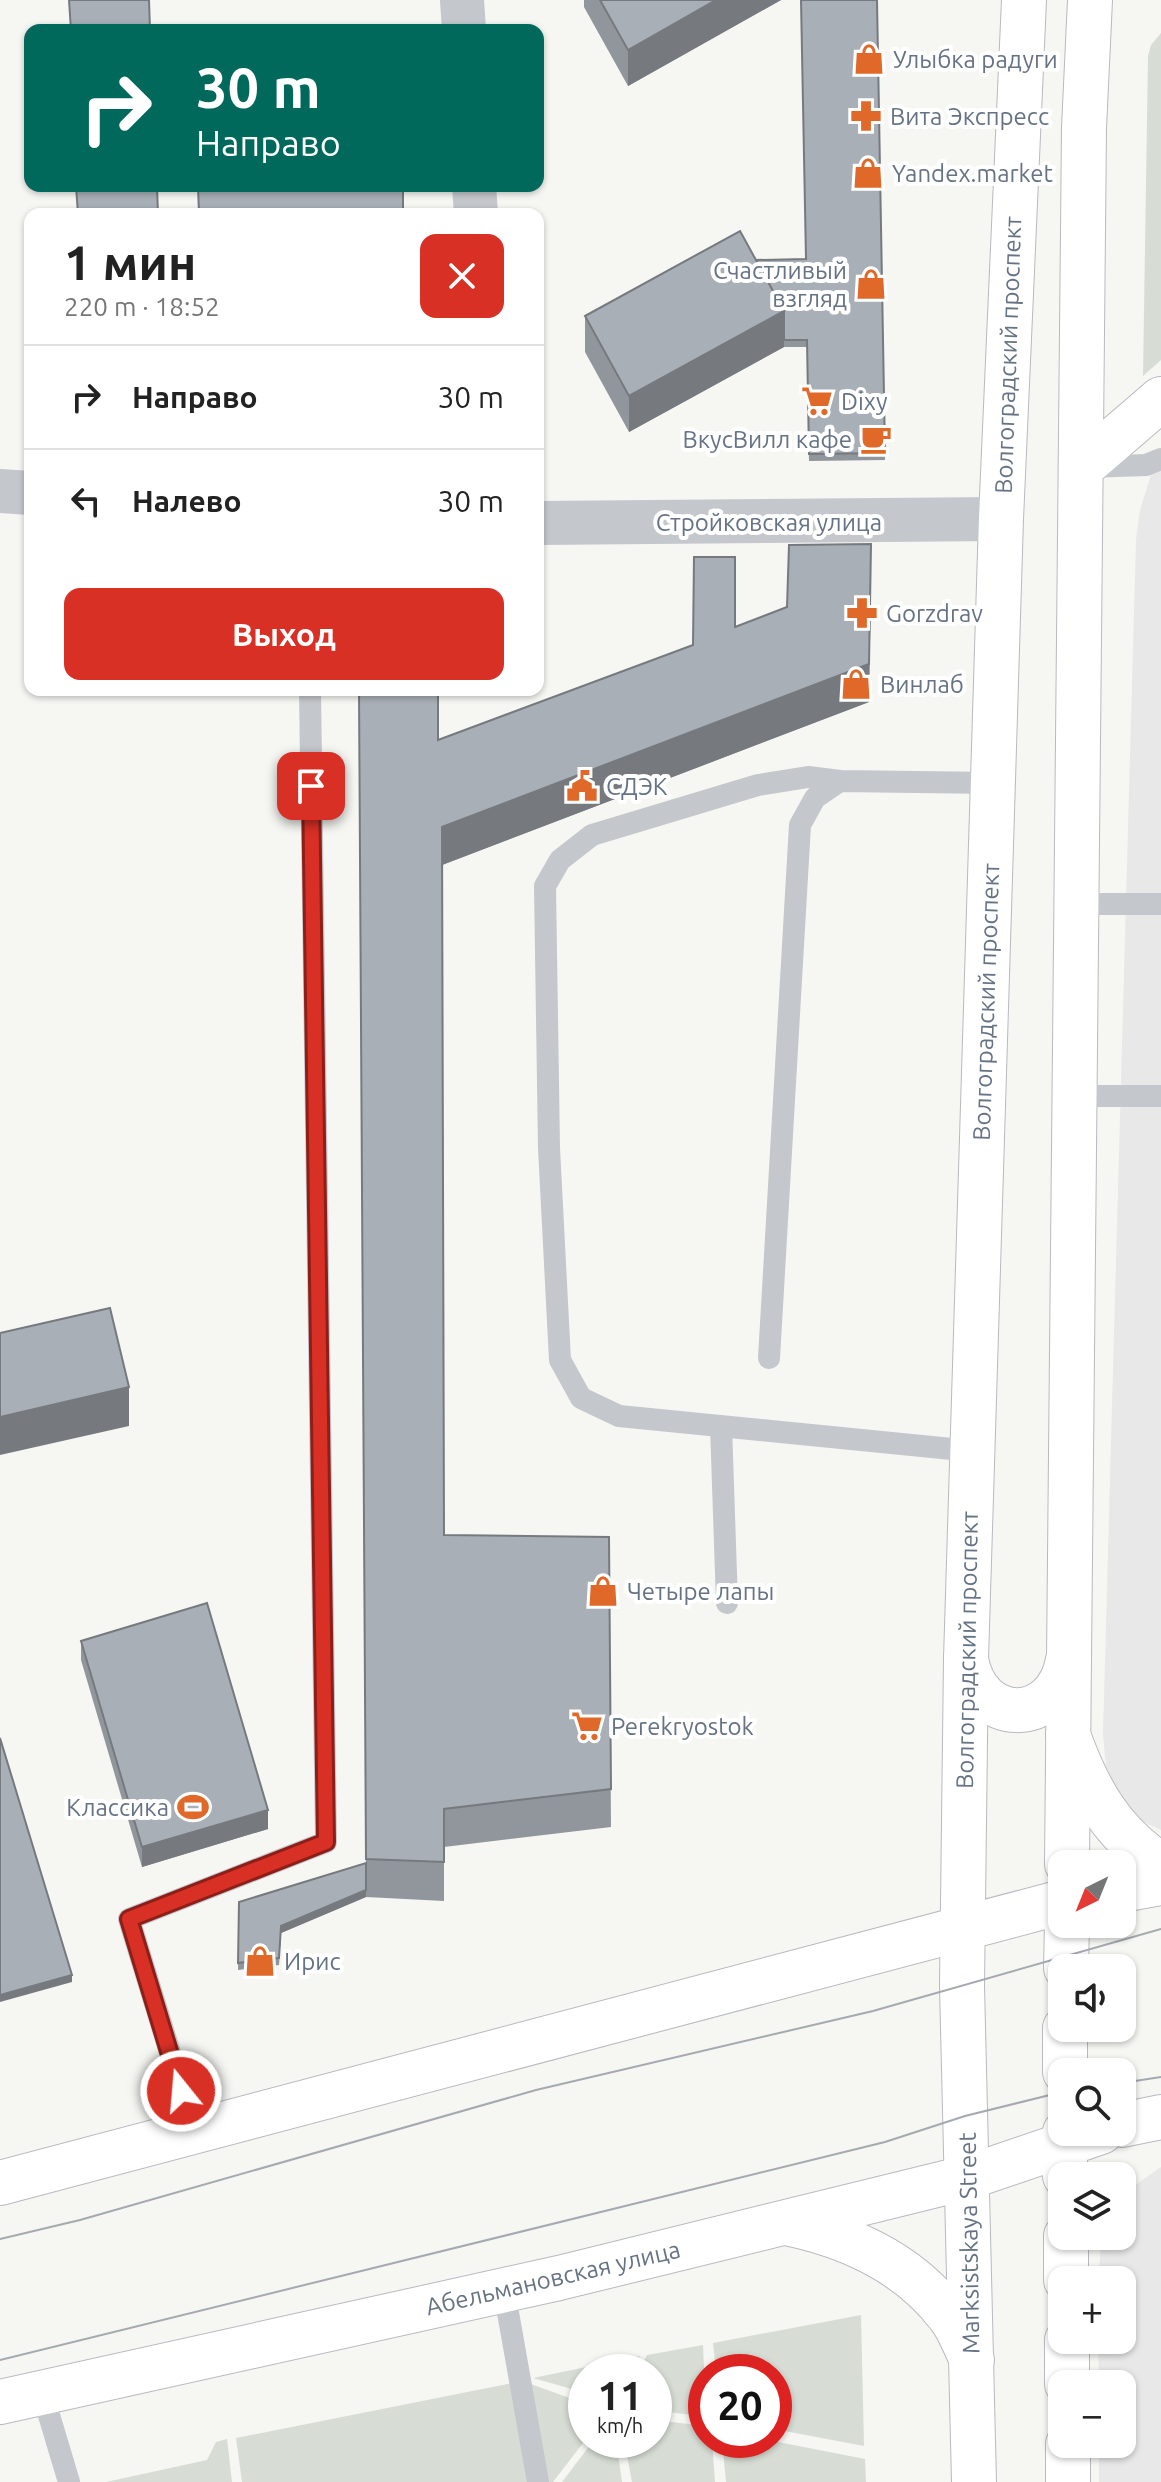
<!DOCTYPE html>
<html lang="ru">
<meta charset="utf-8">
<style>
:root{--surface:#fff;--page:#f2f2f2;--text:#222;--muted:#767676;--line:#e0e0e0;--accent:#d93025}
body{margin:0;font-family:Ubuntu,sans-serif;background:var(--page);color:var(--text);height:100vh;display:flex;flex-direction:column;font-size:30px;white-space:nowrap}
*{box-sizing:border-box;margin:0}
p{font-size:26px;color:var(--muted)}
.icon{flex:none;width:44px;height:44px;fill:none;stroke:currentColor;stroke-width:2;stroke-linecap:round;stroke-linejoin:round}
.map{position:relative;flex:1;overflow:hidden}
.sheet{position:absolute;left:24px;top:208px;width:520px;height:488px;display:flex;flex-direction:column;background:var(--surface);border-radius:16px;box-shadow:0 2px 6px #0004}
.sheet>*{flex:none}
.guide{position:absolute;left:24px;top:24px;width:520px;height:168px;border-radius:16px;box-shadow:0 2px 6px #0004;background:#00695c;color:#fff;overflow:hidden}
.needle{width:52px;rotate:223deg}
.controls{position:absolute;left:1048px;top:1850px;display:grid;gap:16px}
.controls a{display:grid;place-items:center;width:88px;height:88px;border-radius:16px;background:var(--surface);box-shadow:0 2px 6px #0004;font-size:40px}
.speed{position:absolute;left:568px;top:2354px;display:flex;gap:16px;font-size:40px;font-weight:700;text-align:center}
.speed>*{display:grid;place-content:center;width:104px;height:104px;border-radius:50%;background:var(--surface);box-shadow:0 2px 6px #0004;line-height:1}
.speed small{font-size:20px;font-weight:400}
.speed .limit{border:12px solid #d22;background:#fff;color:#111}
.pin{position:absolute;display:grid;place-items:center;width:68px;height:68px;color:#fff;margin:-34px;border-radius:16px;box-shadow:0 4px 12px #0006}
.me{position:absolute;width:88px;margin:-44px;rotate:343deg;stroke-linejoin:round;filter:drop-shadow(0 0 6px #0008)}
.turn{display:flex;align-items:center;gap:28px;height:168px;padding:0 40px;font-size:36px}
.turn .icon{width:104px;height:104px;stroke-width:2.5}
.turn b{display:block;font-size:56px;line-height:68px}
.round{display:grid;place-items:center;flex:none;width:84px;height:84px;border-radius:16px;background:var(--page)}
.overview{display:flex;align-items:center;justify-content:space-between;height:136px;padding:0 40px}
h1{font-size:48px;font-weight:700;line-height:60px}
.cta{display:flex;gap:16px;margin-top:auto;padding:16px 40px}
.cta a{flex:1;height:92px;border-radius:16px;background:var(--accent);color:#fff;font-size:32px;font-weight:700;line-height:92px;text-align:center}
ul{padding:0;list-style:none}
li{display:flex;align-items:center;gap:24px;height:104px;padding:0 40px;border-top:2px solid var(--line)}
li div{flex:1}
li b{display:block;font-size:30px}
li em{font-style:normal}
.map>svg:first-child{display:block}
.built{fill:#e7e8e7}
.green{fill:#d7ddd4}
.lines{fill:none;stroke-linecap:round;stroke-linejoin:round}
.secondary-casing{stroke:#b6bac0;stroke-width:46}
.primary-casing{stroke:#b7babf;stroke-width:46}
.lane{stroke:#c4c7cb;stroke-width:22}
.street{stroke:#c4c7cb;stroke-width:44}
.secondary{stroke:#fff;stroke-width:44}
.primary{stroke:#fff;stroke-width:44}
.tram{stroke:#a5a9b0;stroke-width:2}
.wall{fill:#91969d}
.shaded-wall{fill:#767a7f}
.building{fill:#a9afb6;stroke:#767a7f;stroke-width:2}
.route-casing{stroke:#8d1f18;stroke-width:20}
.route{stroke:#d93025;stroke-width:14}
.labels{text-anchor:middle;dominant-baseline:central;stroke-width:8;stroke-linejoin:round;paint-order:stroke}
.poi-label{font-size:24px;fill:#667384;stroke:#fff;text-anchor:start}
.street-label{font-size:24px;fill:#667384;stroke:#fff}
</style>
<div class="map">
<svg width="1161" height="2482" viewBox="0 0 1161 2482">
<rect width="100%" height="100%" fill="#f6f6f3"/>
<path class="built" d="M1161,459V1830L1142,1821L1120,1797L1106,1766L1103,1734L1136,540L1140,510L1151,475Z
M1161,2167V2482H1099V2444H1122V2384H1099L1098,2340H1122V2280H1098L1101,2247L1105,2236H1122V2201L1137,2184Z"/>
<path class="green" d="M1161,33V360L1143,376L1148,56L1151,45Z
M861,2315L864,2446L774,2429V2372H716L713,2343Z
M703,2345L706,2417L654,2410V2372H638L647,2355Z
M640,2356L631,2372H586V2393L533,2378Z
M512,2383L529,2482H242L236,2438Z
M528,2383L586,2404V2439L553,2482H547Z
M654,2420L706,2426V2440H712L715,2482H632L624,2440H654Z
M227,2439L232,2482H106L207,2460L216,2442Z
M594,2440H616L622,2482H562Z
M722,2440H768L865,2459L866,2482H726Z"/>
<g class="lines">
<defs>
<path id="secondary" d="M1082,467L1161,399
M966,1659C977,1726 1056,1728 1068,1660
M1068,1735C1088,1790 1111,1833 1161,1865
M1122,1890L1161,1883
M1122,2125L1161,2117
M0,2183L1062,1902
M786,2223C849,2236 909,2263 949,2316C959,2328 965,2346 972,2360
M0,2402L559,2278L969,2177L1101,2132"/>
<path id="primary" d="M1067,1864L1084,128L1090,0
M1066,1968L1067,1924
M1065,2028V2072
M1065,2132V2176
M1066,2236V2280
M1067,2340V2384
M1068,2444V2482
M974,2482L962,1986L966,1659L1001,519L1024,0"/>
</defs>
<use href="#secondary" class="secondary-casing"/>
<use href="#primary" class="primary-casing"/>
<path class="lane" d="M1087,467L1146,465L1161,459
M840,781L808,777L758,785L592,835L560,860L545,886L549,1148L560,1360L581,1398L619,1416L972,1451
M1076,904H1161
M1074,1096H1161
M769,1358L800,825L815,798L840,781L993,783
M721,1426L727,1603
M195,2134L129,1919L326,1842L310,690
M504,2290L538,2482
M42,2392L69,2482"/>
<path class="street" d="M462,0L464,30
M474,186L476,214
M0,491L30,493
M538,523L1001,519"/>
<use href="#secondary" class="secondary"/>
<use href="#primary" class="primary"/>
<path class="tram" d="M1122,2083L1161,2077
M0,2239L80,2220L536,2090L873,2011L1161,1929
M0,2360L885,2142L965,2116L1062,2092"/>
</g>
<path class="wall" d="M584,0H781L628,86L584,7Z
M877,0L885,460L809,461L807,347H784L629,432L585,352V316L756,260L806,259Z
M871,582L869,702L442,865L444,1535L609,1537L611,1827L444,1847V1901L366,1897L281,1933L279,1965L238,1970L239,1902L366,1885L359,690L438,740L693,645L735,627Z
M81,1641L268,1829L142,1867L81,1660Z"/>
<path class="shaded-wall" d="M716,0H781L628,86V50Z
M784,311V347L629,432V396Z
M871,544L869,702L442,865V827L869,664Z
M129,1387V1426L0,1455V1417Z
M268,1810V1829L142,1867V1847Z
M366,1890V1897L281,1933L279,1965L281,1926Z
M72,1975V1982L0,2002V1995Z"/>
<path class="building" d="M69,0H149L150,30H71Z
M600,0H716L628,50Z
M801,0H877L885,453L809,454L807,340H784V311L756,260L806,259Z
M76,186H157L158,214H78Z
M198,186H403V214H199Z
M740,231L784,311L629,396L585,316Z
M871,544L869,664L442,827L444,1535L609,1537L611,1789L444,1809V1862L366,1859L359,690H438V740L693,645L694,557H735V627L787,607L789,545Z
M110,1308L129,1387L0,1417V1333Z
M207,1603L268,1810L142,1847L81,1641Z
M0,1738L72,1975L0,1995Z
M366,1863V1890L281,1926L279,1958L238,1963L239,1902Z"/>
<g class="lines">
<defs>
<path id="route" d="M181,2091L129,1919L326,1842L311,786"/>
</defs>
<use href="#route" class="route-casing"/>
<use href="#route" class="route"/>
</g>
<defs>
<symbol id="shop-bare" viewBox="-9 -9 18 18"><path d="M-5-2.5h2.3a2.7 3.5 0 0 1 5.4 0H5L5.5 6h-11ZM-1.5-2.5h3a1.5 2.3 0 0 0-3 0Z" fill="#e06929" stroke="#fff" stroke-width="2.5" paint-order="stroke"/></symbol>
<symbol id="pharmacy-bare" viewBox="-9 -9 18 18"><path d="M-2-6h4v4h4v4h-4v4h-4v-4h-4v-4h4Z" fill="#e06929" stroke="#fff" stroke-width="2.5" paint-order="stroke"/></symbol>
<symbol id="supermarket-bare" viewBox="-9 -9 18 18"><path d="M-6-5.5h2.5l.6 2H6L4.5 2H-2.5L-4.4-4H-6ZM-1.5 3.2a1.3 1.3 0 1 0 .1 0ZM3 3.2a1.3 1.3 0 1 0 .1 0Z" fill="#e06929" stroke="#fff" stroke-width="2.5" paint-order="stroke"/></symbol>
<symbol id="cafe-bare" viewBox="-9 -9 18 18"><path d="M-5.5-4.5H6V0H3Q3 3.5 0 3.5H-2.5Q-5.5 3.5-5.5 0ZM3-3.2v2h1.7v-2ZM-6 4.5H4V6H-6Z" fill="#e06929" stroke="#fff" stroke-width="2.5" paint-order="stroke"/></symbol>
<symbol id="civic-bare" viewBox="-9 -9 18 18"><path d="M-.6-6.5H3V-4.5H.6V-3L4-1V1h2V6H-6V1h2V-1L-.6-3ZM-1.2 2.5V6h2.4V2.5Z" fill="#e06929" stroke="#fff" stroke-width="2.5" paint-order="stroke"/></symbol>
<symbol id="stadium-bare" viewBox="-9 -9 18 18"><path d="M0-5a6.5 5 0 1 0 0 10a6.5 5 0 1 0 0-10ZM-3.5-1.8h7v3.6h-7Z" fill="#e06929" stroke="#fff" stroke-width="2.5" paint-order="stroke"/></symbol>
</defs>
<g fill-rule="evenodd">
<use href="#shop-bare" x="847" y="37" width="44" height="44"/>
<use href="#pharmacy-bare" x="844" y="94" width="44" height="44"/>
<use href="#shop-bare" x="846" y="151" width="44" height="44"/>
<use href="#shop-bare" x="849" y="262" width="44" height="44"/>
<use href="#supermarket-bare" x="795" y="379" width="44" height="44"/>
<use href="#cafe-bare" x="854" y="417" width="44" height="44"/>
<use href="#pharmacy-bare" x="840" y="591" width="44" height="44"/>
<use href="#shop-bare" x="834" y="662" width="44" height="44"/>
<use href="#civic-bare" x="560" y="764" width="44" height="44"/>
<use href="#shop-bare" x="581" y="1569" width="44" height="44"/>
<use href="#supermarket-bare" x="565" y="1704" width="44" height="44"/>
<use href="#stadium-bare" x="171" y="1785" width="44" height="44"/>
<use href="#shop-bare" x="238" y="1939" width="44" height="44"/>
</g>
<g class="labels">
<g class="poi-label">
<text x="893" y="59">Улыбка радуги</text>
<text x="890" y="116">Вита Экспресс</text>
<text x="892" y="173">Yandex.market</text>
<text x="847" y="270" text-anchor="end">Счастливый<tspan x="847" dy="28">взгляд</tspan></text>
<text x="841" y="401">Dixy</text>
<text x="852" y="439" text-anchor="end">ВкусВилл кафе</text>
<text x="886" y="613">Gorzdrav</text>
<text x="880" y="684">Винлаб</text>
<text x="606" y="786">СДЭК</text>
<text x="627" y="1591">Четыре лапы</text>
<text x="611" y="1726">Perekryostok</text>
<text x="169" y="1807" text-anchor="end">Классика</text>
<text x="284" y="1961">Ирис</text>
</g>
<g class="street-label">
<text transform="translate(1008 355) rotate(-88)">Волгоградский проспект</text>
<text x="769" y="522">Стройковская улица</text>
<text transform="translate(986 1002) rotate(-88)">Волгоградский проспект</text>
<text transform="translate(967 1650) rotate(-89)">Волгоградский проспект</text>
<text transform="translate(969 2243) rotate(-91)">Marksistskaya Street</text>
<text transform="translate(553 2278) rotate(-13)">Абельмановская улица</text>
</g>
</g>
</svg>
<div class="controls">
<a><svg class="needle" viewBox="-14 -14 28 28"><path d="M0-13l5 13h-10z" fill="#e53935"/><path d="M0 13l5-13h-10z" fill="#767676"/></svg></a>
<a><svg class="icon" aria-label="sound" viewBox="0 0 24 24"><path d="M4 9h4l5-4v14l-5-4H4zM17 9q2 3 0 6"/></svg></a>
<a><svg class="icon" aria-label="search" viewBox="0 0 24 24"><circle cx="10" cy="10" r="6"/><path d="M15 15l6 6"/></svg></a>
<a><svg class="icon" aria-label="layers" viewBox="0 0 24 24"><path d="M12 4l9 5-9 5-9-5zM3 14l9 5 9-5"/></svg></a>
<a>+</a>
<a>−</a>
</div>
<div class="speed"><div>11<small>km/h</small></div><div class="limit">20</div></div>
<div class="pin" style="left:311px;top:786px;background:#d93025"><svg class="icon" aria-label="arrive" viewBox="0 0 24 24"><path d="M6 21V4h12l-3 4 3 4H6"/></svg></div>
<svg class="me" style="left:181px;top:2091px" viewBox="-20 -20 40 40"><circle r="17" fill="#d93025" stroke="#fff" stroke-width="3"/><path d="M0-11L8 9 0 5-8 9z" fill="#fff"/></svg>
<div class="guide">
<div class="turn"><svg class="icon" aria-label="right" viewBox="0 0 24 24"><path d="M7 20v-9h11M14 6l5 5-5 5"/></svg><div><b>30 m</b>Направо</div></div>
</div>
<section class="sheet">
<div class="overview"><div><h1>1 мин</h1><p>220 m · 18:52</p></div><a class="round" style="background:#d93025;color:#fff"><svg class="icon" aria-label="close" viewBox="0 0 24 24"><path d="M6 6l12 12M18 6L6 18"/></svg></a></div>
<ul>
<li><svg class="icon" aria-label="right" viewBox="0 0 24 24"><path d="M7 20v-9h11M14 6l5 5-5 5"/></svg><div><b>Направо</b></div><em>30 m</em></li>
<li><svg class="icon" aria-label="left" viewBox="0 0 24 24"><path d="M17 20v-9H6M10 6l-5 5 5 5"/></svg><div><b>Налево</b></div><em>30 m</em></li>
</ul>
<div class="cta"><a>Выход</a></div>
</section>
</div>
